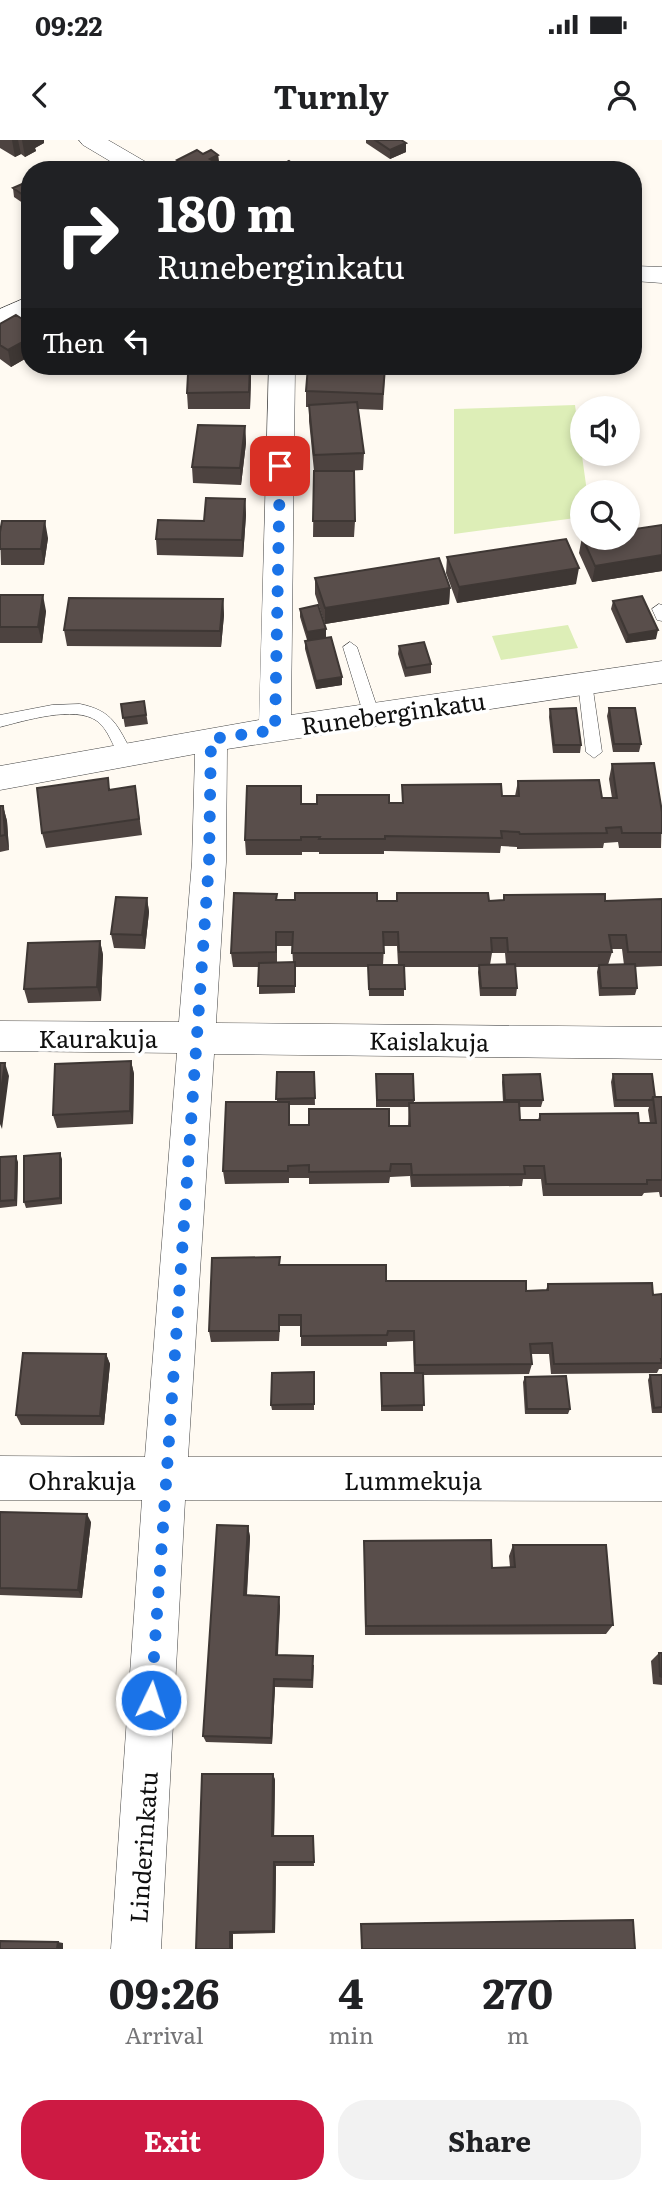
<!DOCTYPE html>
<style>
:root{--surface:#fff;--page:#f2f2f2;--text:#202124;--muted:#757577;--accent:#cd1a43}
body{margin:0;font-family:Literata,serif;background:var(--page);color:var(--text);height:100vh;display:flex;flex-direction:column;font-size:26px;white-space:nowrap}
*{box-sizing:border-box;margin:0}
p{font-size:23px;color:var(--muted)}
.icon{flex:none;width:38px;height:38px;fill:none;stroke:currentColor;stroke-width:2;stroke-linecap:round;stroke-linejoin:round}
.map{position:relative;height:1809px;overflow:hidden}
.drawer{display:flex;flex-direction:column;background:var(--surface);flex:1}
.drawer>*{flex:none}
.top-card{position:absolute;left:21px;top:21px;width:621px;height:214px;border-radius:28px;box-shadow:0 4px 10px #0003;background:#202124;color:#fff;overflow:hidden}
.buttons{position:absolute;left:570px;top:256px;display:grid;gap:14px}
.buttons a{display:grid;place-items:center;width:70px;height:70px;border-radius:50%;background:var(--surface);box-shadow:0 4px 10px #0003;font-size:35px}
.pin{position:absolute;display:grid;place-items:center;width:60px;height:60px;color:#fff;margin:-30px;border-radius:14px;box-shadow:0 4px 10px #0006}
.me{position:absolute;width:77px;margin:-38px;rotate:4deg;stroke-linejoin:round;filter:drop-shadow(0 0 5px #0008)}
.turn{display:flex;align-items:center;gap:24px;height:147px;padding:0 21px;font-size:32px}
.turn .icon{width:91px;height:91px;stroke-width:2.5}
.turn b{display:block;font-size:49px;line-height:60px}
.then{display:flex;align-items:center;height:66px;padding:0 21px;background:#0003;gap:14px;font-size:26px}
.eta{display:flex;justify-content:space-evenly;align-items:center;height:119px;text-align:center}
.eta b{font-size:42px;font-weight:700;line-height:49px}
.cta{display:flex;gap:14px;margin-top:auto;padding:14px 21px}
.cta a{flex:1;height:80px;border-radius:28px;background:var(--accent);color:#fff;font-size:28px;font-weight:700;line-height:80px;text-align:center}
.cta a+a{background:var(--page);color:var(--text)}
.status{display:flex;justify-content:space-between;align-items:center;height:49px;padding:0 35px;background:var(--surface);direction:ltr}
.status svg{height:19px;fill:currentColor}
header{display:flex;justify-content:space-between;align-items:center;height:91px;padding:0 21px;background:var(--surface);font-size:32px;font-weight:700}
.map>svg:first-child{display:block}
.green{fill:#ddeeb7}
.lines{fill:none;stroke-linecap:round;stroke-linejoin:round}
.lane-casing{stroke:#434343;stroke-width:1}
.street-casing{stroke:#434343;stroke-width:1}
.lane{fill:#fff;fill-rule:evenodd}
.street{fill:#fff;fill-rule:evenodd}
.wall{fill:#4d4340;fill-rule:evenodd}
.shaded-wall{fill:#3e3734}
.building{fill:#594e4b;stroke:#3e3734;stroke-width:2}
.route{stroke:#1a73e8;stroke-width:12;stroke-dasharray:0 21.6}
.labels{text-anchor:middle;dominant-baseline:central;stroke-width:7;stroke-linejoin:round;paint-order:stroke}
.street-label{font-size:24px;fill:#101010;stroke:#fff}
</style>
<div class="status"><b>09:22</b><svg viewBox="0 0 49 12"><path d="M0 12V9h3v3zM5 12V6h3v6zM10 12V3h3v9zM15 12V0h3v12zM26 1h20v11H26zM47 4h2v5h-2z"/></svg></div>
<header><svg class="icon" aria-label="back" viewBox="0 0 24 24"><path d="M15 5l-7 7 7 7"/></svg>Turnly<svg class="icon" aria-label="person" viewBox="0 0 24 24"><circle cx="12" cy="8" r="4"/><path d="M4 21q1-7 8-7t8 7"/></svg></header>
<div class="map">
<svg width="662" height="1809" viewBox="0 0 662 1809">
<rect width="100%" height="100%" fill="#fffaf2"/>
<path class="green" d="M575,265L587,352H583V377L454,394V269Z
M568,485L578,508L501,520L492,496Z"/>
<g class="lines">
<defs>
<path id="lane" d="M659,464L662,465V481L657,480L652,469Z
M350,502L357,507L380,576L377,580L372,582L364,576L343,507Z
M585,538L592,543L602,612L594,618L586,612L578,543Z
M80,564C114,571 117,586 133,614L130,618H120C113,606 108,589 97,581C75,565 24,581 0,587V575L52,565Z"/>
<path id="street" d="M79,0H108L151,25L155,30H125L83,5Z
M634,126L662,127V143L634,141Z
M30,156V174L0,187V169Z
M269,226H295L291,575L662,521V543L227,609L226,722L216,883L662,887V919L214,914L188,1317H662V1361L185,1360L161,1809H111L142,1360H0V1316L145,1317L177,913L0,911V881L179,882L192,722L195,614L0,650V626L259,580Z"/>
</defs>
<use href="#lane" class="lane-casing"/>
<use href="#street" class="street-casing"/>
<use href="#lane" class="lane"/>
<use href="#street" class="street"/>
</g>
<path class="wall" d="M0,0H44V3L35,8L36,11L25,17L21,14L15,17L0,8Z
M366,0H401L406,3V12L390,19L366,3Z
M203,14L218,15L219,23L216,25V30L177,29V20Z
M30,41V68L14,57L13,48Z
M0,184H30V216L11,227L0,219Z
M385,227L383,270L358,269L364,313L363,330L345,331L355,381L354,397H313L314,331L309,281V267H306V251Z
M208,234L251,236L250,269H188L187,253Z
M245,286L246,303L241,345L193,343L192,327Z
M245,359L246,375L243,417L157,415L156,399L204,381Z
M662,385V431L592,442L579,413L582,397Z
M0,392L48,398L44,425H1Z
M447,417L576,444L457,463L446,433Z
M315,438L450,448L449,464L325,484L315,454Z
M0,455L46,471L42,503H0Z
M223,459L224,475L221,507L67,506L64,490Z
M613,461L656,499L626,503L611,469Z
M300,469L326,489V497L342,545L316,549L305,509V501L307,500L300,477Z
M399,506L431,524V533L405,537L398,514Z
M144,561L148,584L125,587L121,564Z
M609,568L641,604L639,612H613L607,576Z
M550,569L581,605L580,613H553L549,577Z
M612,624L662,672L661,708H619L618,702L604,703L603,708L517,709V707L501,706L500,713L384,711V714H319V712H302V715H246L245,700L302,664L402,663V645L502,656H515L518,641L602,658H612L609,639Z
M135,646L142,695L46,708L42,693L110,650Z
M0,666H3L7,681L9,710L0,712Z
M397,753L489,761H503L504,755L605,761L662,759V826L635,827L637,848L635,855L599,856L597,832L598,827H515L517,848L516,856H480L478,832L479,827H404V856H369L368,827H295V853L259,854V827H233L231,813L277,754V760L396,761ZM277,806H292L293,822H277ZM384,806H397L398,825H383ZM611,809H622L624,825H608L612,812ZM492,813H505L506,824L490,825Z
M147,758L149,772L145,809L114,808L111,794Z
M100,801L103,815L101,861L28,863L24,849Z
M131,921L134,934L133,984L57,988L53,975Z
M277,932H314L315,965H289L290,985L408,986L409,967H376V934H413L414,963L503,962L502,942L503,935L543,960L541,967H519L520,980H538L540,974L639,983H650L648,970L649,967H614L611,942L613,934L655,957H662V1057H660L659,1052L644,1053L642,1056H543L541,1039H523L522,1046L411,1047L410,1036L390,1037L389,1043L309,1044V1038H289V1043L225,1044L223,1031L277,962Z
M0,1017L18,1022L17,1066L0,1068Z
M62,1019V1064L26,1068L24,1062Z
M280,1117V1125L386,1141L526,1151L546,1150L548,1144L653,1155L662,1154V1229H659L657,1233L551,1234L549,1214H531L532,1224L529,1234L423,1235V1271H381V1233H414L413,1201L387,1202V1206H301V1186H280L279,1201L211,1202L209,1191Z
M106,1214L110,1224L104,1285H21L16,1275Z
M314,1232V1270H272L271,1265Z
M650,1235H662V1273H652L648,1240Z
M525,1237L570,1269L568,1274H525L523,1242Z
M0,1372L91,1382L82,1458L0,1455Z
M248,1386L250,1397L247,1455L280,1466L278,1515L314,1525L313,1548L275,1547L272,1604L206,1602L203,1596Z
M364,1401L492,1428L510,1427L509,1416L513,1405L613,1485L606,1494L365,1495Z
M659,1513H662V1545L653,1544L651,1521Z
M273,1634L275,1640L274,1696H313L314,1726H276L275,1793L233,1794L196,1809Z"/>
<path class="shaded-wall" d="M12,0H18L21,14L15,17Z
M22,0H44V3L35,8L36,11L25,17Z
M406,3V12L390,19V10Z
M218,15L219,23L216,25V30H201L210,19Z
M30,198V216L11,227L8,210Z
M250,226L251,236L250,269L249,252Z
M245,286L246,303L241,345L240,328Z
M245,359L246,375L243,417L242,400Z
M45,381L48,398L44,425L41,409Z
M662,415V431L592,442L595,426Z
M579,428L576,444L457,463L459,447Z
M450,448L449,464L325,484V468Z
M43,455L46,471L42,503L38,487Z
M223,459L224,475L221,507L220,491Z
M326,489V498L307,501V492Z
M658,490L656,499L626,503L628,495Z
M342,537V545L316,549V541Z
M3,666L7,681L9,710L5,695Z
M147,758L149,772L145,809L142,795Z
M100,801L103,815L101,861L97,847Z
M131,921L134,934L133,984L130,971Z
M5,923L9,936L2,989L0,984V957Z
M60,1013L62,1019V1064L60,1058Z
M16,1016L18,1022L17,1066L15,1060Z
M106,1214L110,1224L104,1285L100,1276Z
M87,1374L91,1382L82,1458L78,1450Z
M248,1386L250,1397L246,1465L244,1455Z
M279,1457L280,1466L277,1523L276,1515Z
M274,1539L275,1547L272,1604L271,1598Z
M273,1634L275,1640L274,1700L272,1696Z
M274,1722L276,1726L275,1793L273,1791Z
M230,1792L233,1794V1809H230Z
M58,1802L63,1803V1809H57Z"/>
<path class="building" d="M375,0H401L406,3L390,10Z
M197,10L203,14L211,10L218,15L210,19L216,22L201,30H193L177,20Z
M289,21L295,25L302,22L316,30H272Z
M29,41L30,59H29L13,48Z
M16,175L30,184V198L8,210L0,205V184Z
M208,226H250L249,252L187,253L188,234H208Z
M308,226L385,227L383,254L306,251Z
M357,262L364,313L314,315L309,265Z
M198,285L245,286L240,328L192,327Z
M314,331H354L355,381H313Z
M206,358L245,359L242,400L156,399L158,380L204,381Z
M2,381H45L41,409H0V392Z
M662,385V415L595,426L582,397H628V390Z
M566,399L579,428L459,447L447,417Z
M439,418L450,448L325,468L315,438Z
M0,455H43L38,487H0Z
M642,456L658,490L628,495L613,461Z
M69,458L223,459L220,491L64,490Z
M318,465L326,489L307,492L300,469Z
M331,497L342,537L316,541L305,501Z
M424,502L431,524L406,528L399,506Z
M144,561L146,575L123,578L121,564Z
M576,568L581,605H554L550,569Z
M609,568H635L641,604H614Z
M654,623L662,672V693H622L621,687L606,688L607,693L520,694L519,692L501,691L502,698L385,696V699H319L320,697H301V700H245L247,646H301V664H317V655H389V663H403L402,645L501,644L502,656H519L518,641L599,640L602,658H617L612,624Z
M108,638L109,650L135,646L139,679L42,693L37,648Z
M0,666H3L5,695L0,696Z
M234,753L277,754L276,760H295V753H377V761H397V753H488L489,761L504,760V755L605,754V761L662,759V812H628L626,795H609L612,812H508L507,798H491L492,812H399L398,792H383L384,813H292L293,792H276V812L231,813Z
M116,757L147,758L142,795L111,794Z
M100,801L97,847L24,849L28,803Z
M295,822V846H258L259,823Z
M515,824L517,848H481L479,825Z
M635,824L637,848H601L599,825Z
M368,825H404L405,849H369Z
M131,921L130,971L53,975L55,924Z
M0,923H5L0,957Z
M277,932H314L315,958L276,959Z
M376,934H413L414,960H377Z
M540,934L543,960H505L503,935Z
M613,934H652L655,957H653L652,960H616Z
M653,957H662V1040H647V1044H546L544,1026H524L525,1034L412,1035L411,1024H391L390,1031L309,1032V1025L288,1026V1031H223L226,962H289V985H309V969H389V986H410L409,963L519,962L520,980H540V974L638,973L639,983H656Z
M60,1013V1058L24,1062V1016Z
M16,1016L15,1060L0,1061V1017Z
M280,1117L279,1125H386V1141H526V1151L548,1150V1144L652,1143L653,1155L662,1154V1219H661L662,1223L554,1224L552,1203L530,1204L532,1224L415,1225L414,1191H388L387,1195L301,1196V1175H279V1191H209L212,1118Z
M23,1213L106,1214L100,1276L16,1275Z
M314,1232V1264L271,1265L272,1233Z
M381,1233H423L424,1265L382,1266Z
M650,1235H662V1267L654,1268Z
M566,1236L570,1269H527L525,1237Z
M0,1372L87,1374L78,1450L0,1448Z
M217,1385L248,1386L244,1455L279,1457L276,1515L313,1516L312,1540L274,1539L271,1598L203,1596Z
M491,1400L492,1428L515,1427L513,1405H606L613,1485L366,1486L364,1401Z
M659,1513H662V1537L660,1536Z
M202,1634H273L272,1696H313L314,1722H274L273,1791L230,1792V1809H196Z
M633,1780L635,1809H362L361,1784Z
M0,1801L58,1802L57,1809H0Z"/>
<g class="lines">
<path class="route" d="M151,1560L209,722L211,599L275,590L280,326"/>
</g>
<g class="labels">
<g class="street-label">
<text transform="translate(393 572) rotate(-8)">Runeberginkatu</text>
<text x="98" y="897">Kaurakuja</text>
<text transform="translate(429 900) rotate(1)">Kaislakuja</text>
<text x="82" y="1339">Ohrakuja</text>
<text x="413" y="1339">Lummekuja</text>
<text transform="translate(142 1707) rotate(-86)">Linderinkatu</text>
</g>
</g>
</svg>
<div class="buttons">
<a><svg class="icon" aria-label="sound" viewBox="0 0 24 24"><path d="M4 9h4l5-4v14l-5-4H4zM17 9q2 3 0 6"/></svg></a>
<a><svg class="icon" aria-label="search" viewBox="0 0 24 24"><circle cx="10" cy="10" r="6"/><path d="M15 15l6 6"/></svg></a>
</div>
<div class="pin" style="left:280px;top:326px;background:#d93025"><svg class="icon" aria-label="arrive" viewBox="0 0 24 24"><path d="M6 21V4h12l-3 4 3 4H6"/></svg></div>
<svg class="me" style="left:151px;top:1560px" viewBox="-20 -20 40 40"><circle r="17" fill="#1a73e8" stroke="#fff" stroke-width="3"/><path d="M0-11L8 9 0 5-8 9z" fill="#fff"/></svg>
<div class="top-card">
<div class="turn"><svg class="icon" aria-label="right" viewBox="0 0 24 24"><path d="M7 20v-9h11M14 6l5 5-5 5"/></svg><div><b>180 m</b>Runeberginkatu</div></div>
<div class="then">Then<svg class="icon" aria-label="left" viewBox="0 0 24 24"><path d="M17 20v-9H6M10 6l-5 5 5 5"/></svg></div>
</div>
</div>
<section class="drawer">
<div class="eta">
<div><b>09:26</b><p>Arrival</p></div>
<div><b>4</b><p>min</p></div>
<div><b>270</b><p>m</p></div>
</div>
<div class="cta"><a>Exit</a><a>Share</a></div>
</section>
